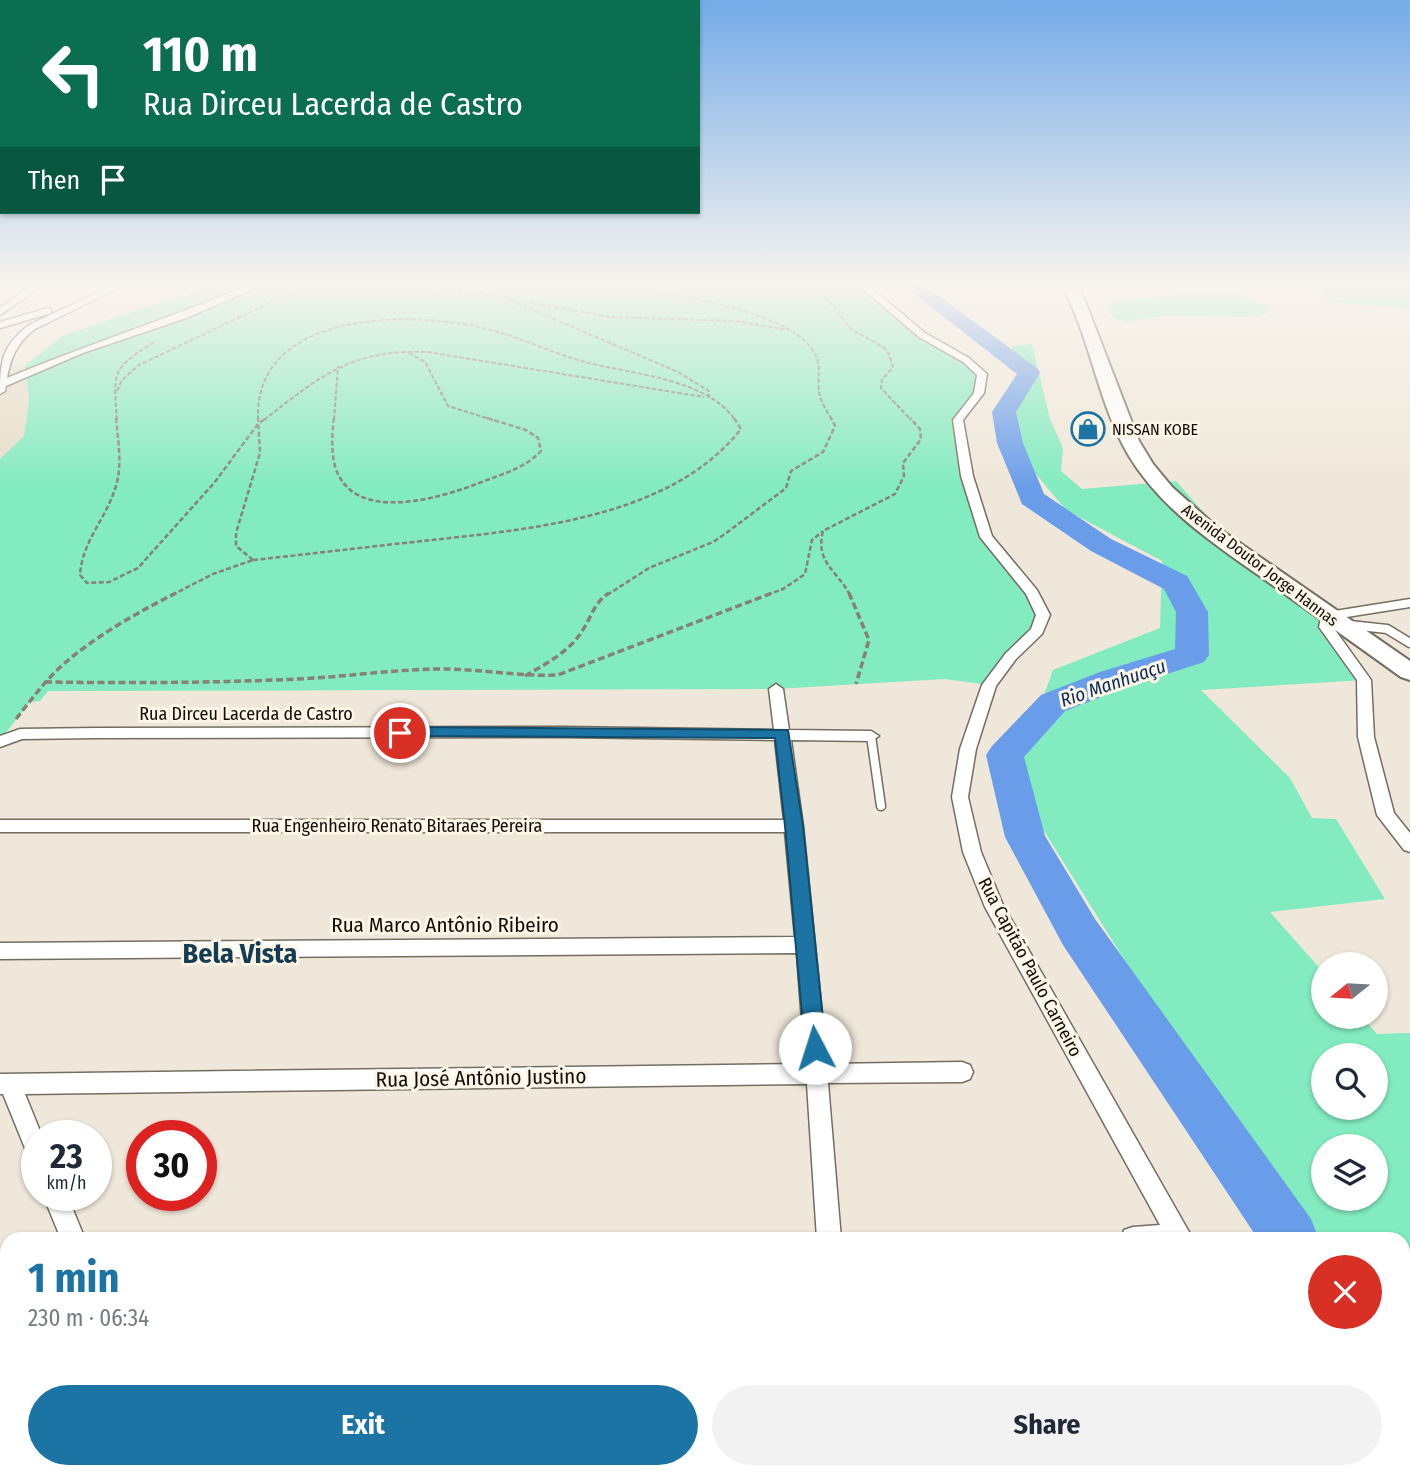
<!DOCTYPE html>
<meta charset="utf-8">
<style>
:root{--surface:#fff;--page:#f2f2f3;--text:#1f2937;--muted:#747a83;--accent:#1b74a3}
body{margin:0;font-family:"Fira Sans Condensed",sans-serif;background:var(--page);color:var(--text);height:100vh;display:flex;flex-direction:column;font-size:26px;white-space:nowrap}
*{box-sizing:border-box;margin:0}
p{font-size:23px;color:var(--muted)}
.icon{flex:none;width:38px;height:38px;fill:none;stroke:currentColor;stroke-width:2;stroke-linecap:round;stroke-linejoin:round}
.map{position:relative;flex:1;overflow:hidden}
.side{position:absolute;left:0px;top:1232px;width:1410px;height:247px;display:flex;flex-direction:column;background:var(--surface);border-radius:21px 21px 0 0;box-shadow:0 2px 5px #0004}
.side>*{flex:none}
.hud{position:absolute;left:0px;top:0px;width:700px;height:214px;box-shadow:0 2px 5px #0004;background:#0b6e4f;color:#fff;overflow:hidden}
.needle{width:46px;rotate:252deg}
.fabs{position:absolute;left:1311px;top:952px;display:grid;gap:14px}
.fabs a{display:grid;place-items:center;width:77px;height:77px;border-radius:50%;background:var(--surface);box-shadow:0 2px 5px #0004;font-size:35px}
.speed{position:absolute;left:21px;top:1120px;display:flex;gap:14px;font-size:35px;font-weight:700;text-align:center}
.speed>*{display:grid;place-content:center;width:91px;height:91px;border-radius:50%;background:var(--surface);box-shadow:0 2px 5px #0004;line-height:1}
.speed small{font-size:18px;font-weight:400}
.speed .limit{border:10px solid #d22;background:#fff;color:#111}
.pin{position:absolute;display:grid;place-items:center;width:60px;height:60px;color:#fff;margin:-30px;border:4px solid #fff;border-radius:50%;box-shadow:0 2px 7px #0007}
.me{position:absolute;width:77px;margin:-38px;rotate:355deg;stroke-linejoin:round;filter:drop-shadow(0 0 5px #0008)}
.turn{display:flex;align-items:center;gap:24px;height:147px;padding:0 28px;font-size:32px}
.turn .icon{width:91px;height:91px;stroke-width:2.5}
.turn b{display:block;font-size:49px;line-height:60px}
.then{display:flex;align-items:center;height:66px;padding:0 28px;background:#0003;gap:14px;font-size:26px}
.round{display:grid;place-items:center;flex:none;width:74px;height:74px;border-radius:37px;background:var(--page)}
.headline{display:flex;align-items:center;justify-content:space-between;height:119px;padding:0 28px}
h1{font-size:42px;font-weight:700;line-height:52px;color:var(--accent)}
.primary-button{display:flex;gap:14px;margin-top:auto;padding:14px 28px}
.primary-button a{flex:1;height:80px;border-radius:42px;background:var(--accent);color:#fff;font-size:28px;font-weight:700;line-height:80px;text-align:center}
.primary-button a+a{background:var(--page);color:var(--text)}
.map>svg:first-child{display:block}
.built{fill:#e8ddc8}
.green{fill:#82ebbf;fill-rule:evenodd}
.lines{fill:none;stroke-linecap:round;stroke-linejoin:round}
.river{fill:#699de9;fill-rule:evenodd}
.service-casing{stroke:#746e61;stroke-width:11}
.minor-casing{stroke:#746e61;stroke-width:3}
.trunk-casing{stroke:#746e61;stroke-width:4}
.path-far2{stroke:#868177;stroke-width:2;stroke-dasharray:4.5 2;stroke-linecap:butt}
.path-far1{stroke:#868177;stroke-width:2.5;stroke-dasharray:5 2.5;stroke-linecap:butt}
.path{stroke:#868177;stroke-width:3.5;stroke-dasharray:7 3.5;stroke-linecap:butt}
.service{stroke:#fff;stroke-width:8}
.minor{fill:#fff;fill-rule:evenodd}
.trunk{fill:#fff;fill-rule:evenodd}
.route{fill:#1b74a3;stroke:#124b6a;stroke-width:2}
.labels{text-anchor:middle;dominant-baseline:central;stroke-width:6;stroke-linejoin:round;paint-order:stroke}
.far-poi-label{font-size:16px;fill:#100d09;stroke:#fcf5e6;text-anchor:start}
.far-street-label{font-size:16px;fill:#100d09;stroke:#fcf5e6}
.street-label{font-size:18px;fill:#100d09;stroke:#fcf5e6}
.water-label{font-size:19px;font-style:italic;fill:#082b5a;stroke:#fcf5e6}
.near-street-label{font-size:21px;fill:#100d09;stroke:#fcf5e6}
.near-district-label{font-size:28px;font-weight:bold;fill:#143c53;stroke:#fcf5e6}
</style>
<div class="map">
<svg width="1410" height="1478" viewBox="0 0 1410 1478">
<rect width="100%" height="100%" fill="#efe7d9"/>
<path class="built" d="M0,366H25L29,400L24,436L0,459Z
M0,1390H7V1472H1310L1314,1478H0Z"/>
<path class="green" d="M214,282H859L887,306L982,374L979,393L958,420L986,537L1043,615L989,685L945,679L776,689L48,691L40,701L30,702L0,740V459L24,436L29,400L25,366L62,336L181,295L186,296Z
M1302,282H1410V308L1333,303L1322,296V290Z
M1196,292L1238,294L1268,307V314L1251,317L1163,316L1127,322L1116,319L1108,311L1111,304L1123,300Z
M1032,344L1050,419L1063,448L1061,471L1082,489L1176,481L1210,520L1322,601L1326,627L1364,680L1201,690L1290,778L1312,818L1336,819L1385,899L1270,912L1323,972V1017H1362L1377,1034L1410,1033V1376L1404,1367V1239H1311L1213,1102L1013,781L1053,670L1160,628L1162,561L1066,510L1010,443L1004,412L1029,373L1011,346ZM1323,1055H1376V1108H1323ZM1323,1146H1376V1199H1323Z"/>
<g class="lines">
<path class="river" d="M899,282H920L1037,368L1040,373L1016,412L1023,443L1044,494L1111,539L1187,576L1208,612L1209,655L1204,662L1124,688L1065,711L1024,757L1045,836L1095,919L1311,1219L1319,1239H1258L1063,945L1005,837L986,755L992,746L1041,695L1100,672L1175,649L1176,612L1164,589L1091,551L1022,504L997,443L992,412L1017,374Z
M1404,1371L1410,1373V1444L1404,1441Z"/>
<defs>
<path id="service" d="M1350,625L1387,629L1410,643
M871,736L881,806"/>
<path id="minor" d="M37,282H47L0,315V308Z
M120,282H131L35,329C18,342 11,356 7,378C90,344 175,316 258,282H270L186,318L83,353L6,386L5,391L0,394C0,361 2,346 29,325Z
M855,282H864L925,333L969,358L987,374L984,393L963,420L973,476L992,536L1037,590L1050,615L1042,634L1016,659L996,686L976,749L968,797L981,852L1003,905L1193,1239H1121L1124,1230L1133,1227L1160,1225L985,907L963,852L952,797L960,749L982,685L1006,653L1031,629L1036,615L1026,594L980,537L961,476L953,420L974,393L977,375L963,362L919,337Z
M48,308L51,309V313L0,328V322Z
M1410,599V607L1334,619L1333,627L1371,680L1374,737L1394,813L1410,833V852L1404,850L1377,815L1358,737L1357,680L1319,627L1322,613Z
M776,684L783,689L789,730L871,731L879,736L871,741L791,740L803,826L827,1064L962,1062L970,1065L973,1072L970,1079L962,1082L828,1083L841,1239H817L807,1084L25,1094L42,1136H37V1161L29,1158L3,1094H0V1074L805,1064L797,953L0,959V943L795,937L785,832H0V820H784L775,740L564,737L97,738L22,739L0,747V736L20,729L97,728L564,727L774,730L769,689Z
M43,1195H67L85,1239H61Z
M0,1255H7V1279H0Z
M591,1472H860L858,1478H588Z
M1296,1472H1325L1328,1478H1298Z"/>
<path id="trunk" d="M1060,282H1074L1085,301L1139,441L1153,464L1172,487L1218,528L1410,661V680L1401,677C1358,646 1314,615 1271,584C1219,547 1163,512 1129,456C1097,402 1091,337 1060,282Z"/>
</defs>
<use href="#service" class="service-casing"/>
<use href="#minor" class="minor-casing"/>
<use href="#trunk" class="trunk-casing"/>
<path class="path-far2" d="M597,282C649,293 790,305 815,354C822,366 817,378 819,391C820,401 827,411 832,420
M613,282H686
M790,282L821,291L851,329L883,347L889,354L893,367L882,380L881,388L911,420
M505,298L678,372L709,391V398
M409,353L425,362L448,406L493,420
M117,391L122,380L139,365L274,301L306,290L341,286L476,293L610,317L736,321L787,330
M117,420C113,369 112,369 156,341
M258,420C254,311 406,311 479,327C515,335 549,352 585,362C629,374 707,378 735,420
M264,420C320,376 352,349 427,352L704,397
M334,420L338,366"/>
<path class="path-far1" d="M116,418C118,441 123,467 115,489C105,520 82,542 80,575L87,583L109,582L138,568L214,483L258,424L266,418
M334,418C332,434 331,451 335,466C352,525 441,498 479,483C502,474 524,469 541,451L538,438L526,430L487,418
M253,560L236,546V533L260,453L258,418
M253,560C310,554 366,547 423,541C529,529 670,519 741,429L734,418
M172,595L213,574L253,560
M607,595L649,568L713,542L725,534L786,488L791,471L823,452L835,426L831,418
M767,595L783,589L805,574L812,540L823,531
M850,595C837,570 815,563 823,531L895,494L904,476L903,463L921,439L920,429L910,418"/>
<path class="path" d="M849,593L869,640L856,684
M525,676C547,663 571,651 584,628C592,615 595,602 609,593
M45,682C129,683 213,683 297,679C343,677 389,670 435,669C477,668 517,677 558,675L772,593
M16,719C32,699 46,679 66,662C98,635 138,612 176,593"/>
<use href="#service" class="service"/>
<use href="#minor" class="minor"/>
<use href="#trunk" class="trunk"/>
</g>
<linearGradient id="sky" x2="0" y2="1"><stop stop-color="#75abe8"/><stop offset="0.58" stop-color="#f8f4ee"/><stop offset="1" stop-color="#f8f4ee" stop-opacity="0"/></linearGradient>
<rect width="1410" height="489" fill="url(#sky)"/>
<path class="route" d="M400,727L788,730L803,826L826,1048L823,1055L815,1057L808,1055L805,1048L785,826L775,738L394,736L392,733Z"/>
<defs>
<symbol id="shop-ring" viewBox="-11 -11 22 22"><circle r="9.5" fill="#fcf5e6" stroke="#1b74a3" stroke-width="1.5"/><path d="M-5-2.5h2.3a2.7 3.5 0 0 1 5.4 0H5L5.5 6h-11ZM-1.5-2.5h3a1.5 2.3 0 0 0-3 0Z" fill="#1b74a3"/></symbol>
</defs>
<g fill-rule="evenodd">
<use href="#shop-ring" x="1069" y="410" width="38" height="38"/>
</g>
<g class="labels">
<g class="far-poi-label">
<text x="1112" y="429">NISSAN KOBE</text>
</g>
<g class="far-street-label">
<text transform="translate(1260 565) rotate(37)">Avenida Doutor Jorge Hannas</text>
</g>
<g class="street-label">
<text x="246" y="714">Rua Dirceu Lacerda de Castro</text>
<text x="397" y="826">Rua Engenheiro Renato Bitaraes Pereira</text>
<text transform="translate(1030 967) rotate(62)">Rua Capitão Paulo Carneiro</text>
</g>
<g class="water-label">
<text transform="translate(1113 683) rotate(-19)">Rio Manhuaçu</text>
</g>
<g class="near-street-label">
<text x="445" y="925">Rua Marco Antônio Ribeiro</text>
<text transform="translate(481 1078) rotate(-1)">Rua José Antônio Justino</text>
</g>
<g class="near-district-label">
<text x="240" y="953">Bela Vista</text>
</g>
</g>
</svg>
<div class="fabs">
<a><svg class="needle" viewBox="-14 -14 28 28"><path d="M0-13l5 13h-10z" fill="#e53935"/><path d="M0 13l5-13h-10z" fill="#747a83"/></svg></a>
<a><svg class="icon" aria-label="search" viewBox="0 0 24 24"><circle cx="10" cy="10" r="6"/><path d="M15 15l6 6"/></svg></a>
<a><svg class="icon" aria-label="layers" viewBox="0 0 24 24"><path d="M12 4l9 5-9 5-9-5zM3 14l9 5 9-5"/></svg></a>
</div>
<div class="speed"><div>23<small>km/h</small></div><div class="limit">30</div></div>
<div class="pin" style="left:400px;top:733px;background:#d93025"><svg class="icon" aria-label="arrive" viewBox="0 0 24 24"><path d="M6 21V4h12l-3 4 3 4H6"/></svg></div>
<svg class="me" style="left:815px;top:1048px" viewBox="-20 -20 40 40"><circle r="19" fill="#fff"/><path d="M0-13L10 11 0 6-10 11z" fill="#1b74a3"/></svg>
<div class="hud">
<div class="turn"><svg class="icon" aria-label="left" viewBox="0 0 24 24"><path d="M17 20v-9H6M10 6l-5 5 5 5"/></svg><div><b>110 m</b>Rua Dirceu Lacerda de Castro</div></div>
<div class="then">Then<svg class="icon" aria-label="arrive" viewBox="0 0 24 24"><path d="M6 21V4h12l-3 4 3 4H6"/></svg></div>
</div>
<section class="side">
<div class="headline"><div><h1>1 min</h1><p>230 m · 06:34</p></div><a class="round" style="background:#d93025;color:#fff"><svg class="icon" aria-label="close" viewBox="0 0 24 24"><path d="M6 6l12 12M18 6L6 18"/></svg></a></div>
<div class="primary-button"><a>Exit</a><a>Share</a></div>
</section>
</div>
